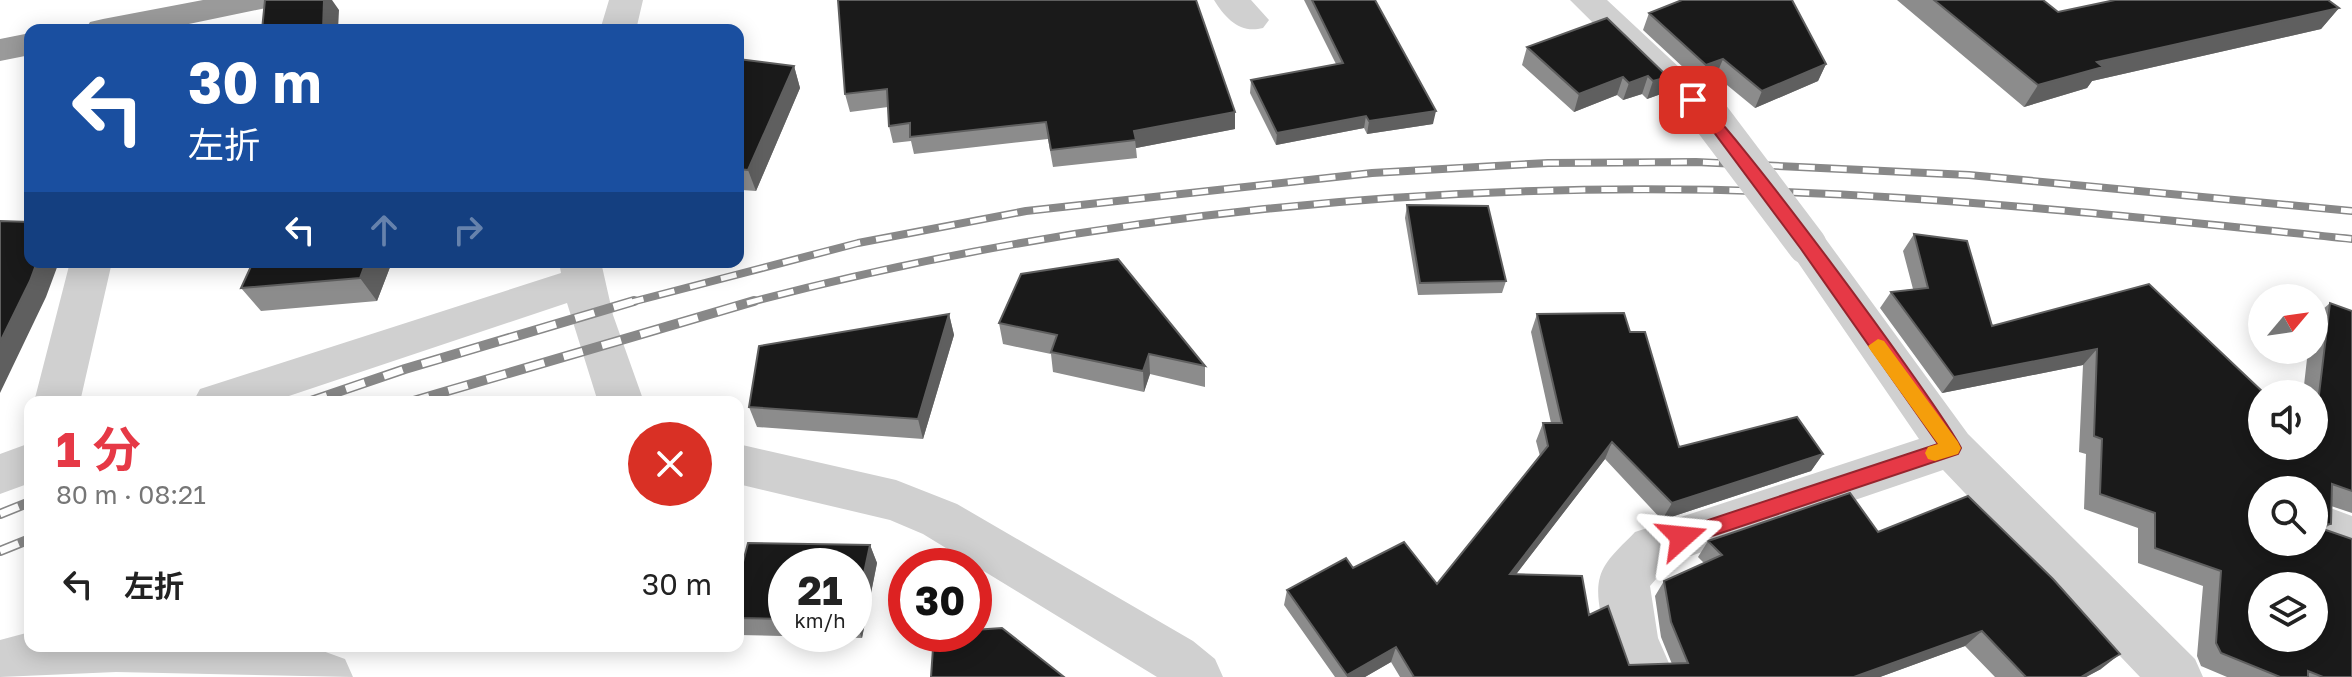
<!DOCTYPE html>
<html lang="ja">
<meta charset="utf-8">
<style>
:root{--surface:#fff;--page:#f2f2f2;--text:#222;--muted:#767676;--accent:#e63946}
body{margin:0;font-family:"Golos Text","Noto Sans JP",sans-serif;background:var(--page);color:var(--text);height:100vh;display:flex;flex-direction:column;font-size:30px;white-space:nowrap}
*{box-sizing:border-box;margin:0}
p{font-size:26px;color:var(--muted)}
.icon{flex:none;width:44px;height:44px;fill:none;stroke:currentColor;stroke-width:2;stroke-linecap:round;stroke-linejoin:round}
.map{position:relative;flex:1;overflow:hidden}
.side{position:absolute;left:24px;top:396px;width:720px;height:256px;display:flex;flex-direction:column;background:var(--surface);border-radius:16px;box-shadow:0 4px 20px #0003}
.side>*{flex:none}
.hud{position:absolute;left:24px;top:24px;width:720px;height:244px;border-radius:16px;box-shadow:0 4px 20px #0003;background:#1a4fa0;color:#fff;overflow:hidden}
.needle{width:52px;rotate:61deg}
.fabs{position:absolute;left:2248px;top:284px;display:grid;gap:16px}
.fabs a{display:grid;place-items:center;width:80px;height:80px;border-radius:50%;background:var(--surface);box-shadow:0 4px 20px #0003;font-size:40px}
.speed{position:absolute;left:768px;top:548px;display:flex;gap:16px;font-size:40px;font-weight:700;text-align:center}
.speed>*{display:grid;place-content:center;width:104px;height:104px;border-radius:50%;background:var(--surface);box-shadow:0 4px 20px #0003;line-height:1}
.speed small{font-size:20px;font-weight:400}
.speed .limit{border:12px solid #d22;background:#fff;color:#111}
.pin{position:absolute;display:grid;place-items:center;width:68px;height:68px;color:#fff;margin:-34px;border-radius:16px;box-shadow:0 4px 12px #0006}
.me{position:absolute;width:88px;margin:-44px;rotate:72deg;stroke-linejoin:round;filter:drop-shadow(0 0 6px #0008)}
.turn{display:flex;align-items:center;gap:28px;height:168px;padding:0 32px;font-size:36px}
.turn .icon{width:104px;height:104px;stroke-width:2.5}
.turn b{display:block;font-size:56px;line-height:68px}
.lanes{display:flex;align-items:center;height:76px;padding:0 32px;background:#0003;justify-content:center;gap:40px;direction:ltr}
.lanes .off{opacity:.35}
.round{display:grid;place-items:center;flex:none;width:84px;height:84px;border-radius:42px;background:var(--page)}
.summary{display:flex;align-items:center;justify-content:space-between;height:136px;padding:0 32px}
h1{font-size:48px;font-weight:700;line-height:60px;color:var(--accent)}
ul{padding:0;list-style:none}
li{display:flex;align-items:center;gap:24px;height:104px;padding:0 32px}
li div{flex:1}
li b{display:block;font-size:30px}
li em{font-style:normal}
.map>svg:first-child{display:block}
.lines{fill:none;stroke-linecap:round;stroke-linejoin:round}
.minor{fill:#d0d0d0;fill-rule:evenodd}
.highway{fill:#9a9a9a;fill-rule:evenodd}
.rail-far1-casing{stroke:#888;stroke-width:8}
.rail-casing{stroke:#888;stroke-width:10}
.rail-far1{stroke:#fff;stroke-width:5;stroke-dasharray:16;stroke-linecap:butt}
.rail{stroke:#fff;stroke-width:7;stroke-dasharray:20;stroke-linecap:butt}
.minor-bridge{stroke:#d0d0d0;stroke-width:39}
.wall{fill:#8c8c8c;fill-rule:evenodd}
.shaded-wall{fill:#5f5f5f}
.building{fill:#1a1a1a;stroke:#5f5f5f;stroke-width:2;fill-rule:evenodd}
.route{fill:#e63946;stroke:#96252e;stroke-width:2}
.slow{fill:#f59e0b}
</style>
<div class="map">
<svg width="2352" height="677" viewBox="0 0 2352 677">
<rect width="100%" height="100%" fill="#fff"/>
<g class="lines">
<path class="minor" d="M609,0H643L636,30H600Z
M1214,0H1251L1269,20L1263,28C1240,34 1226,19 1214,0Z
M1570,0H1607L1725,110L1731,119L1725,128L1712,132L1699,128Z
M1807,230L1822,234L1968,434L2195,659L2203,677H2140L1943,470L1670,563L1650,586L1658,638L1675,677H1621C1612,653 1592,603 1600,577C1605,559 1623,545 1635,532L1919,439L1786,245L1792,234Z
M70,262H112L80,402H34Z
M559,262H601L613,315L644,402H598L567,303L271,402H193L200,389L561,273Z
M30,443V483L0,494V454Z
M738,444L896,480L957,504L1193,641L1215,659L1223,677H1157L923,534L890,520L738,484Z
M2314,502L2352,516V560L2306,542H2314Z
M30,632V646H309L345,659L353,677L116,672L0,677V640Z"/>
<path class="highway" d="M203,0H276L271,7L160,30H85L90,22L103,19Z
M30,33V55L0,61V39Z"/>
<defs>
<path id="rail-far1" d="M628,303L858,243L1026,211L1372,173L1548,163L1696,162L1969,175L2352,211
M747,303C1084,214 1437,179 1785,192C1975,199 2163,220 2352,239"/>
<path id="rail" d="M308,402L405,369L634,301
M410,402L754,301
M0,514L30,502
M0,551L30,539"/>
</defs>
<use href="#rail-far1" class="rail-far1-casing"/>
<use href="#rail" class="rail-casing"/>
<use href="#rail-far1" class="rail-far1"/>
<use href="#rail" class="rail"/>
<path class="minor-bridge" d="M1712,119L1807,245"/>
</g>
<path class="wall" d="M838,0L1235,112V129L1136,148L1137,158L1053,167L1048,139L914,154L911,141L893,143L889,126L888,107L850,112L845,94Z
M1304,0H1375L1433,124L1367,134L1364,128L1276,145L1250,93L1251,80L1336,64Z
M1897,0H2043L2058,12L2339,8L2321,29L2092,81L2087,88L2024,107Z
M1649,13L1826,64L1818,81L1755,108L1716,76L1699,82L1643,30Z
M1527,47L1668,77L1661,94L1647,99L1642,94L1623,100L1617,95L1574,112L1522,65Z
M738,59L794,66L800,88L756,191L742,190L738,198Z
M1407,205L1506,281L1502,293L1418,295L1405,218Z
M1914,234L1992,326L2149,284L2314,446V394H2303L2308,350H2314V317L2330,303L2352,311V513L2331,506V524L2324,529L2352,677H2227L2201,666L2197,656L2203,586L2138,563V528L2084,509L2086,454L2079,452L2083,365L1942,393L1880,308L1891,292L1913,289L1903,251Z
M392,262L377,301L261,311L241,288Z
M1021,274L1205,366V387L1150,374L1144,392L1053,372L1051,354L1003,344L999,323Z
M949,314L954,335L923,439L757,427L749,407Z
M1537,314L1630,332L1679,447L1823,454L1811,471L1662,520L1605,459L1516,574L1589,615L1629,665L1672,664L1661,637L1655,596L1664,581L1704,563L1698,557L1708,541L1878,532L2101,669L2086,677H1995L1965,646L1880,677H1400L1391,662L1365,677H1335L1284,605L1287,590L1353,568L1437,584L1540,456L1536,441L1543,423H1551L1531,332Z
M748,543L870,545L877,563L862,638L739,635L738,581ZM786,566H854V634H786Z"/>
<path class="shaded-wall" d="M324,0H332L339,10L338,30H323Z
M2339,8L2321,29L2092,81L2087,88L2024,107L2038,85L2097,62Z
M1723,59L1716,76L1699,82L1706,65Z
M1826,64L1818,81L1755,108L1762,91Z
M794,66L800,88L756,191L748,170Z
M1648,76L1642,94L1623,100L1629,83Z
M1623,77L1617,95L1574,112L1579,94Z
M1668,77L1661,94L1647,99L1653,81Z
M1436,111L1433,124L1367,134L1369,121Z
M1235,112V129L1136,148L1134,131Z
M1366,116L1364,128L1276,145L1277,133Z
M738,180L742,190L738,198Z
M37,262H59L46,297L0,393V342Z
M366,262H392L377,301L360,278Z
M949,314L954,335L923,439L918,419Z
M2097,349L2083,365L1942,393L1954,377Z
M1149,354L1150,374L1144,392L1143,371Z
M1612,442L1605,459L1504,590L1510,574Z
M1823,454L1811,471L1662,520L1672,503Z
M870,545L877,563L862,638L854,620Z
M1982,631L1965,646L1880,677H1854Z
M1396,647L1391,662L1365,677H1347V675Z
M2120,654L2101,669L2086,677H2081Z"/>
<path class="building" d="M265,0H324L323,30H262Z
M838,0H1196L1235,112L1134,131L1136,140L1051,150L1046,122L910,137V123L889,126L887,89L845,94Z
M1312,0H1375L1436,111L1369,121L1366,116L1277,133L1251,80L1343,63Z
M1682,0H1792L1826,64L1762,91L1723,59L1706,65L1649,13Z
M1934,0H2043L2058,12L2115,0H2328L2339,8L2097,62L2103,67L2038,85Z
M1607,18L1668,77L1653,81L1648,76L1629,83L1623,77L1579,94L1527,47Z
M738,59L794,66L748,170L738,169Z
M1407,205L1488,206L1506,281L1420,283Z
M0,221L30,222V262H37L30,281L0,342Z
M1914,234L1967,241L1992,326L2149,284L2265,394H2262V446H2314V436L2330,303L2352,311V491L2332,484L2331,524L2324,525L2323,529L2352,539V677H2323L2308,671V677H2280L2221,653L2216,643L2221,571L2155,548V513L2100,494L2102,439L2094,436L2097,349L1954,377L1891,292L1928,288ZM2262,490H2314V542H2262ZM2262,586H2314V638H2262Z
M1118,259L1205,366L1149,354L1143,371L1051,352L1057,335L999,323L1021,274Z
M253,262H366L360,278L241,288Z
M1624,313L1630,332H1645L1679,447L1797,417L1823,454L1672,503L1612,442L1510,574L1582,576L1589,615L1608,606L1629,665L1688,663L1671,622L1664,581L1722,555L1708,541L1850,493L1878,532L1968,496L2053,579L2120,654L2081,677H2026L1982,631L1854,677H1414L1396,647L1347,675L1287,590L1346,558L1353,568L1404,542L1437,584L1548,446L1543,423H1562L1537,314Z
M949,314L918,419L749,407L759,346Z
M748,543L870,545L854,620V566H786V619L738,618V581Z
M1002,628L1064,677H931L934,634H974V630Z"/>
<path class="route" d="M1693,95C1717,103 1942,409 1961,448L1958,454L1682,546L1675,543L1672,537L1675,531L1938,444L1801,249L1707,123L1688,104V97Z"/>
<path class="slow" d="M1878,339L1884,341L1958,442L1961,448L1958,454L1935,461L1928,459L1925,453L1928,447L1938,444L1871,351L1868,346Z"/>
</svg>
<div class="fabs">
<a><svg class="needle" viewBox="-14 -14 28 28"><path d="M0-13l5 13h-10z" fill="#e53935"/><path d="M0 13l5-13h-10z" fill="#767676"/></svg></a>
<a><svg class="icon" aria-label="sound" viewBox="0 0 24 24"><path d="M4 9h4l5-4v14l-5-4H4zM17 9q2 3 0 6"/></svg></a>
<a><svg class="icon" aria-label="search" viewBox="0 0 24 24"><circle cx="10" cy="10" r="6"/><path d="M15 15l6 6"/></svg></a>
<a><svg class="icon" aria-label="layers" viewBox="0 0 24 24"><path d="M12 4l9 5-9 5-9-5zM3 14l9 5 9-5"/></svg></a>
</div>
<div class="speed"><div>21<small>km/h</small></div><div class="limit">30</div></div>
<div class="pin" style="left:1693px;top:100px;background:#d93025"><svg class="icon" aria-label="arrive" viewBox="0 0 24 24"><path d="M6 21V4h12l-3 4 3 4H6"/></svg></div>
<svg class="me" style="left:1682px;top:537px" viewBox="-20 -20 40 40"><path d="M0-17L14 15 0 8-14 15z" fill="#e63946" stroke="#fff" stroke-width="4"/></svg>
<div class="hud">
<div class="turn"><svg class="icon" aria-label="left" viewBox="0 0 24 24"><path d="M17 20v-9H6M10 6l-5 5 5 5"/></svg><div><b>30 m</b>左折</div></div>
<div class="lanes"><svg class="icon" aria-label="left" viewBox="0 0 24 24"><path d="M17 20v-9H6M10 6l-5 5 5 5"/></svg><svg class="icon off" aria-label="ahead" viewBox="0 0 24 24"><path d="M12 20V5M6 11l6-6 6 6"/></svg><svg class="icon off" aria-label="right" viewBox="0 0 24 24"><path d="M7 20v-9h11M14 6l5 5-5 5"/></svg></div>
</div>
<section class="side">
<div class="summary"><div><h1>1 分</h1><p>80 m · 08:21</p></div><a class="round" style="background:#d93025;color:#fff"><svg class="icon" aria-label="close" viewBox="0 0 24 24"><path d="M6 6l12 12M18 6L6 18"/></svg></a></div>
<ul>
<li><svg class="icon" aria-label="left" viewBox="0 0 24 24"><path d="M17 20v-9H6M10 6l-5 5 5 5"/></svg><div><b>左折</b></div><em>30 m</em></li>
</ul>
</section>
</div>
